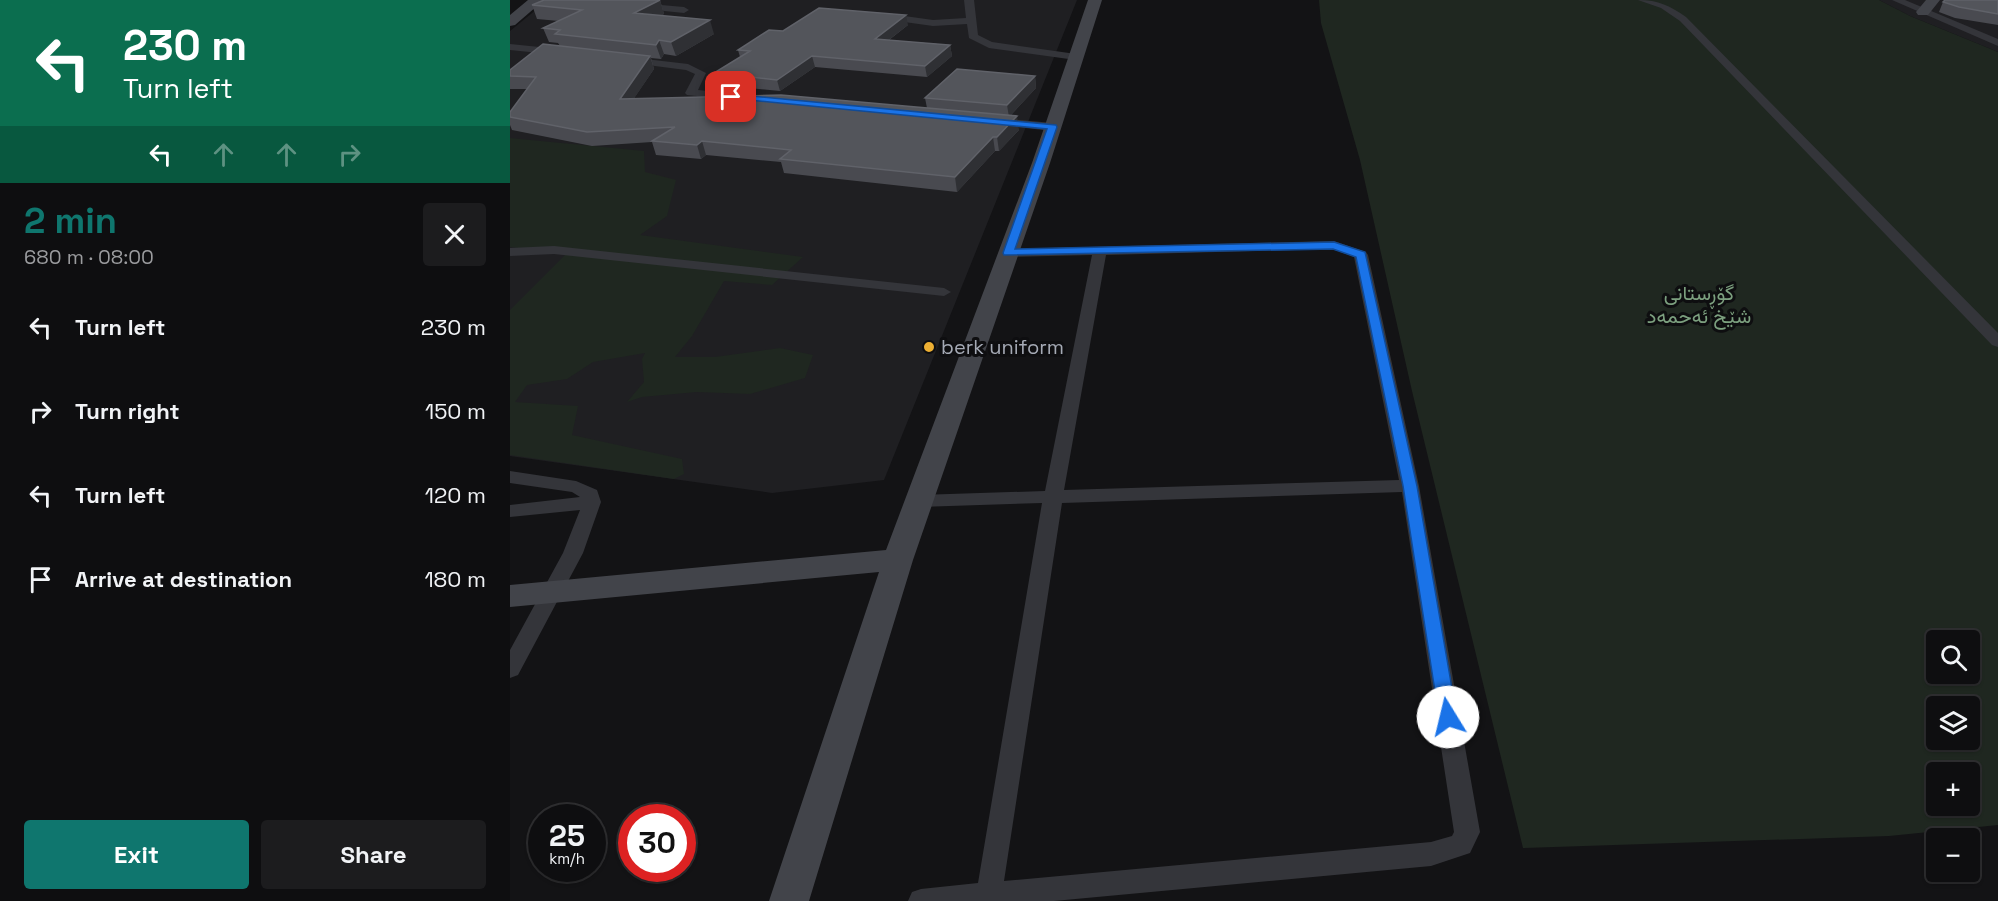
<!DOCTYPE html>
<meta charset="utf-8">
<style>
:root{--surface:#0e0e10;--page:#1c1c1e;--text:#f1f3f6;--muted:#9b9c9f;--line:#2e2e30;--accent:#0f766e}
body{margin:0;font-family:"Space Grotesk",Vazirmatn,sans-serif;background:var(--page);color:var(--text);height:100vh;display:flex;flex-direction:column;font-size:22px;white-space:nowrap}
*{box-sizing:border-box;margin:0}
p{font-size:20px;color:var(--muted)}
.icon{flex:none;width:33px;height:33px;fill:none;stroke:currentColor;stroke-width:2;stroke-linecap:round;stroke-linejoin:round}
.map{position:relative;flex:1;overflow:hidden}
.details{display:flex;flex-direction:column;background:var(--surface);width:510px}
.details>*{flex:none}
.hud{background:#0b6e4f;color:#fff;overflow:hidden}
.controls{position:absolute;left:1416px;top:630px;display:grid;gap:12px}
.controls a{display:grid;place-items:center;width:54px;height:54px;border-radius:6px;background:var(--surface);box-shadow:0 2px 4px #0004,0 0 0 2px var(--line);font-size:30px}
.speed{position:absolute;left:18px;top:804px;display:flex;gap:12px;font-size:30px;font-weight:700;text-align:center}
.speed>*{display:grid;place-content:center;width:78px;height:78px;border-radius:50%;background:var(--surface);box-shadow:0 2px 4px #0004,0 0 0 2px var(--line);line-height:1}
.speed small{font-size:15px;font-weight:400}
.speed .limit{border:9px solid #d22;background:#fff;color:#111}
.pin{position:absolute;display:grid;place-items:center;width:51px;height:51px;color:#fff;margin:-26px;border-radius:12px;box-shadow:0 3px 9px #0006}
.me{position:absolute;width:66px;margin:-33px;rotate:351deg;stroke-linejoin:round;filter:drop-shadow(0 0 4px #0008)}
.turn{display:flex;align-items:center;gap:21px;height:126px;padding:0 24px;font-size:27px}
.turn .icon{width:78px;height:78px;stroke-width:2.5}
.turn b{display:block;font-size:42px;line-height:51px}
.lanes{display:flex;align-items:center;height:57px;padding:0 24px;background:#0003;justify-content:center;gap:30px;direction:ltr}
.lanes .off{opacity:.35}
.round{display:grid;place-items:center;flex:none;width:63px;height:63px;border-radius:6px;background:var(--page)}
.overview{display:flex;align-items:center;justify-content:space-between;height:102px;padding:0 24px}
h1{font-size:36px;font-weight:800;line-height:45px;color:var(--accent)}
.cta{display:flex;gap:12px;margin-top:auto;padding:12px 24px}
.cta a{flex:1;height:69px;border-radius:6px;background:var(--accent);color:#fff;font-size:24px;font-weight:800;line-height:69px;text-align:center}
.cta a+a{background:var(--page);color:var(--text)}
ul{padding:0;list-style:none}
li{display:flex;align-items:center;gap:18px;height:84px;padding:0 24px}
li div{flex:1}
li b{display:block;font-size:22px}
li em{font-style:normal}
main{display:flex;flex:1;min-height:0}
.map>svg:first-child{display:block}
.built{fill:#1f1f22}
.green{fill:#1f2720;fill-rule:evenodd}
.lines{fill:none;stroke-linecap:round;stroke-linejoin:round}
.street{fill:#34353a;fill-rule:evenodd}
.secondary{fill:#42444a;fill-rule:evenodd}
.wall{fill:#494a50}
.shaded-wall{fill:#2f3034}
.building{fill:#53555b;stroke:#606269;stroke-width:1.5}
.route{fill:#1a73e8;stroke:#114b97;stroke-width:1.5}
.poi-dot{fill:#edaf33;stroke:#0e0e10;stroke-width:2}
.labels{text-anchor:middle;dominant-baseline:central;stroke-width:6;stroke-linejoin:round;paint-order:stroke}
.park-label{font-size:20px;fill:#7ca07f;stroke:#0e0e10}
.poi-label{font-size:20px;fill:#a5aab5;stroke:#0e0e10;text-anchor:start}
</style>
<main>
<section class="details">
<div class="hud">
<div class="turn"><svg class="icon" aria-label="left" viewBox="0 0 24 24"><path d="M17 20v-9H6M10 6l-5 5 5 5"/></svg><div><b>230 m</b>Turn left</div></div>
<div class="lanes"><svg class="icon" aria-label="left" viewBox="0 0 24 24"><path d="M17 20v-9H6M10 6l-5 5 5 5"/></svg><svg class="icon off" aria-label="ahead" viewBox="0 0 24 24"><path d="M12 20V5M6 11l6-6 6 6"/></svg><svg class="icon off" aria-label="ahead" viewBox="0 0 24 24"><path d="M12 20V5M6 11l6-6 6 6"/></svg><svg class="icon off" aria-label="right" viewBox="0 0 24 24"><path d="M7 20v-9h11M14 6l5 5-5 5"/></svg></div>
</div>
<div class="overview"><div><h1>2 min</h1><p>680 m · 08:00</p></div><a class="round"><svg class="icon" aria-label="close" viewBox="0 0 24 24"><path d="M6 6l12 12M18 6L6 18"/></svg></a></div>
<ul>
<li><svg class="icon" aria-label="left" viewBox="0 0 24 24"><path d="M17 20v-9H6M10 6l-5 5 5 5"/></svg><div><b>Turn left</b></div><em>230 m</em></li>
<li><svg class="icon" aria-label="right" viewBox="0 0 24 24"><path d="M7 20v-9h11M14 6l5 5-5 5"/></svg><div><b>Turn right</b></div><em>150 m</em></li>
<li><svg class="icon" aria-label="left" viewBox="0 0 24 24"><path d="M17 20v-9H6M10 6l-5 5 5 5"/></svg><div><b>Turn left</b></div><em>120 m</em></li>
<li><svg class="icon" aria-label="arrive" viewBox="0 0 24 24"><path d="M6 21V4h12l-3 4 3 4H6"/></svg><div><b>Arrive at destination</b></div><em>180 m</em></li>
</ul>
<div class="cta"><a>Exit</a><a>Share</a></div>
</section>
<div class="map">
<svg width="1488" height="901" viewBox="0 0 1488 901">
<rect width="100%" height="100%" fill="#131315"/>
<path class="built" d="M38,0H567L374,480L262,493L0,456V31Z
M1369,0H1488V52L1400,16Z"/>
<path class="green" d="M809,0H1369L1400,16L1488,52V825L1379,836L1013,848L902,391L850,160L811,23ZM1426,640H1460V674H1426ZM1426,706H1460V740H1426ZM1426,772H1460V806H1426Z
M0,138L134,151L135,172L166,180L157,216L130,235L293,257L262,285L214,281L182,336L165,357H205L270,348L303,355L295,378L240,394L187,392L132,397L117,402L134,382L132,359L135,353L83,362L57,379L17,385L5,402L68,406L62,435L172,459L174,474L164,479L0,455V310L56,254L0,247Z"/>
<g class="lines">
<path class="street" d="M454,0H464L468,35L482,42L566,54L571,57L566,60L479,48L459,38L457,24L423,26L373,19L368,16L373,13L423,20L456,18Z
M1128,0C1149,0 1160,6 1176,17L1488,333V347L1482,345L1170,21L1151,8Z
M1382,0H1395L1488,39V46Z
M128,3L174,7L179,10L174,13L125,8V4Z
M0,44L49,49L54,52L49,55L0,50Z
M118,57L178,64L196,73L188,90L242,96L248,99L242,102L177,95L175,93L185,74L176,70L114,62L113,60Z
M484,118L543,123L549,127L543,131L480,124L478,122Z
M824,241L856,252L858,255L909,486L970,832L960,853L921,866L544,901H398L402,892L411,889L468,883L532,503L409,507L402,505L400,501L402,497L409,495L535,491L582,255L498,257L491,253L498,249ZM822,249L844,257L889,480L554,490L596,255ZM892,492L944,832L942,836L921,842L494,881L552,503Z
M44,246L434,288L441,292L434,296L44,254L0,256V248Z
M0,471L66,481L87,490L91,502L73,553L8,675L0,678V650L53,553L70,510L0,517V505L70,497L62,492L0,483Z"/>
<path class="secondary" d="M18,0H34L5,25L0,26V15Z
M578,0H592L540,163L403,560L299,901H259L369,572L0,607V585L376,550L522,163Z
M1416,0H1430L1418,15H1408L1406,12Z"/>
</g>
<path class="wall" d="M150,0L154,14L150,16L204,34L166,56L154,54L151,59L141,58L144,69L124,98L417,108L415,98L525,76L526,88L500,116L509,130L489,151H485L447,192L274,173L271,162L196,155L191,159L146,155L142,142L82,146L2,130L0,125V112L17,89H0V70L50,46L48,43L39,42L33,28L49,21L27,19L22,5Z
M1488,0V25L1445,18L1429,12L1433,2Z
M398,25L379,40L440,45L442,56L417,77L305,67L270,91L207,85L204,73L230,57L228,50L273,31Z"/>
<path class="shaded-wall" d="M150,0L154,14L129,26L124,13Z
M396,15L398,25L367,49L365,39Z
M200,20L204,34L166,56L161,42Z
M149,40L154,54L151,59L146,45Z
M440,45L442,56L417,77L415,66Z
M140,56L144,69L115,112L110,99Z
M302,56L305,67L270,91L267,80Z
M525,76L526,88L499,117L497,105Z
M507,116L509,130L489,151L487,137Z
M483,137L485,151L447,192L445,177Z
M192,141L196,155L191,159L187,145Z"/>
<path class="building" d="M34,0H150L124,13L200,20L161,42L149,40L146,45L45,34L50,30L33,28L72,10L22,5Z
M1435,0H1488V14L1449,7L1433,2Z
M309,8L396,15L365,39L440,45L415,66L302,56L267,80L204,73L240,51L228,50L259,30L273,31Z
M33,44L140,56L110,99L271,95L507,116L487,137H483L445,177L270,159L281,150L192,141L187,145L142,141L165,127L77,132L0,117V112L26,77L0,76V70Z
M447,69L525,76L497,105L415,98Z"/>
<path class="route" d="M221,94L546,125L547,127L505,249L824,242L855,252L907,486L947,717L944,722L938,724L932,722L929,717L893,486L846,257L823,249L494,255L493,253L537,129L218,98V95Z"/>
<circle class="poi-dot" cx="419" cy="347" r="6"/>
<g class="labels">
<g class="park-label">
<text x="1189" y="293">گۆڕستانی<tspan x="1189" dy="23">شێخ ئەحمەد</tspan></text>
</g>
<g class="poi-label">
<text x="431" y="347">berk uniform</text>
</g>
</g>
</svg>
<div class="controls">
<a><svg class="icon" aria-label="search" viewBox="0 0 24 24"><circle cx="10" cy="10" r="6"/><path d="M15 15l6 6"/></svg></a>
<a><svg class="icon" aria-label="layers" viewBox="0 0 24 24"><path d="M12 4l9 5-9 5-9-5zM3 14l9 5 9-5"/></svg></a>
<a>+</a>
<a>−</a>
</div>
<div class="speed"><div>25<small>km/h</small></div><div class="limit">30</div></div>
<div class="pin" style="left:221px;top:97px;background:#d93025"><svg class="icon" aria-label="arrive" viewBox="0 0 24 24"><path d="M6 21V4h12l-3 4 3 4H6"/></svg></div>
<svg class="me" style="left:938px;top:717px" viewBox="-20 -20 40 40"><circle r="19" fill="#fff"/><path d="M0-13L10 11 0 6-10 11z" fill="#1a73e8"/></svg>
</div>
</main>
